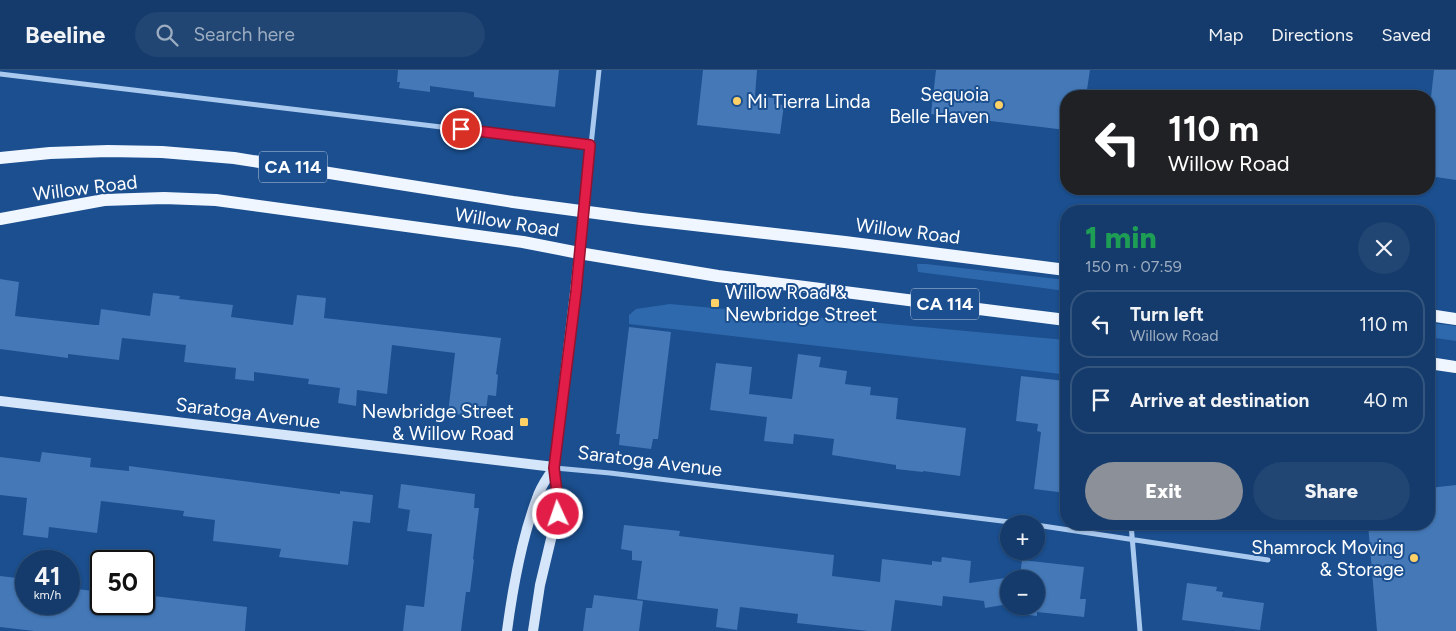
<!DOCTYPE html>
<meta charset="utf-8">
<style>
:root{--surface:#143b6b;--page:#214673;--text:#f1f3f6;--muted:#9dadc1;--line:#33557e;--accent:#8c9099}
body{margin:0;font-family:Figtree,sans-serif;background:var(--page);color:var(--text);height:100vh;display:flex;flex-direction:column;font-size:19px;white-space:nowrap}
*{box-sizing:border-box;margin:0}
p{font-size:16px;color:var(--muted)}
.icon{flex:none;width:28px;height:28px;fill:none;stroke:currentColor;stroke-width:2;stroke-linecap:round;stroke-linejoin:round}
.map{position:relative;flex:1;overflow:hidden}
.details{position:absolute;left:1060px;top:135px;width:375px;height:325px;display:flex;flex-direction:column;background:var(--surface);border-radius:20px;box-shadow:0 1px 4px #0004,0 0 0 1px var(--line)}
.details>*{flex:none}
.banner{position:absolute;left:1060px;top:20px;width:375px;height:105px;border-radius:20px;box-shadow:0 1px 4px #0004,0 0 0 1px var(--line);background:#202124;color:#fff;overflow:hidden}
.tools{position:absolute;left:1000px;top:445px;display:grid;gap:10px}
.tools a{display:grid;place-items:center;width:45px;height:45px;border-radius:50%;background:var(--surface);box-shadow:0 1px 4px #0004,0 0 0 1px var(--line);font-size:25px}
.speed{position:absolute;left:15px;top:480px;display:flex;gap:10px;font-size:25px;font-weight:700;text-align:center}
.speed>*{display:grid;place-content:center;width:65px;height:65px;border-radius:50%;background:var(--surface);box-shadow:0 1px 4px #0004,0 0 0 1px var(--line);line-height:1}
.speed small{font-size:12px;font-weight:400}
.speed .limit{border:2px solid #111;border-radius:8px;background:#fff;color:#111}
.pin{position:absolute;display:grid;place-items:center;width:42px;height:42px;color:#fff;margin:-21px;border:2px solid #fff;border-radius:50%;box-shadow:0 1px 5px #0007}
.me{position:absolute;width:55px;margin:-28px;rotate:357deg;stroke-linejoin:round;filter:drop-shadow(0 0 4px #0008)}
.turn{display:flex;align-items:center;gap:18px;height:105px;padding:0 25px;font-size:22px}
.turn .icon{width:65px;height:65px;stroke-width:2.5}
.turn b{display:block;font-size:35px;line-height:42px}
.round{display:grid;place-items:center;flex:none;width:52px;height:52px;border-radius:26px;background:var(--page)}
.summary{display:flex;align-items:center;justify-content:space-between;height:85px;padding:0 25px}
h1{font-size:30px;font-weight:800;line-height:38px;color:#1e9e55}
.cta{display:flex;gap:10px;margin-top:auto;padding:10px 25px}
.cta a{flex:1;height:58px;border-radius:30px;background:var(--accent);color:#fff;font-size:20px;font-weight:800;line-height:58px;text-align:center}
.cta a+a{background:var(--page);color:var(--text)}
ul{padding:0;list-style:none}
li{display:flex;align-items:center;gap:15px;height:68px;margin:0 10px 8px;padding:0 15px;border:2px solid var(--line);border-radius:20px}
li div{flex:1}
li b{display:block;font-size:19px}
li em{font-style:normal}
header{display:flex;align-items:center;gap:30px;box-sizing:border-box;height:70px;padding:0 25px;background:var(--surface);border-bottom:1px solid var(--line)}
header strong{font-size:24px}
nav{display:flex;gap:28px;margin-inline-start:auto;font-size:18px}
.search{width:350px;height:45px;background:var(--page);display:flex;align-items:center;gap:12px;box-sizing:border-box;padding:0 18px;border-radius:28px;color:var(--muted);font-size:19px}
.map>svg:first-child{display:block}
.green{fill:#2e69ad}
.building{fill:#4478b7}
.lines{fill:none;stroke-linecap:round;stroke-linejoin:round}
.street{stroke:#a9c9ee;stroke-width:5}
.secondary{stroke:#d6e6fa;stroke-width:10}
.primary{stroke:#f0f6ff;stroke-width:12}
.route-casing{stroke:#92132f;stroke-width:12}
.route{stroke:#e11d48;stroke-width:9}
.poi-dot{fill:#ffd166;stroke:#1b4f8f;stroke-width:2}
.labels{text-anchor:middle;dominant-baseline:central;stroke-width:4;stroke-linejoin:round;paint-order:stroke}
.shield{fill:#1b4f8f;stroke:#bbcadd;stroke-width:1}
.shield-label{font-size:18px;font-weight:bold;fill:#fff}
.poi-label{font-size:19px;fill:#fff;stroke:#1b4f8f;text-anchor:end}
.street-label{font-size:19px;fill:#fff;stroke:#1b4f8f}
</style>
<header>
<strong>Beeline</strong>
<div class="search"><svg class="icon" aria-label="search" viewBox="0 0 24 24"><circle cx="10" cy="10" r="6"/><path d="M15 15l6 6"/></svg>Search here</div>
<nav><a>Map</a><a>Directions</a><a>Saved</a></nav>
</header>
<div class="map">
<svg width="1456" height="561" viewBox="0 0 1456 561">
<rect width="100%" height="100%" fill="#1b4f8f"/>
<path class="green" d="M917,194H926L1066,210V221L918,202Z
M670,234L1066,270V294H1062L1061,304L629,254V245L636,239Z
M1429,253L1456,256V271L1429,267Z"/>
<path class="building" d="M398,0H559L555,37L474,27V22L430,16V22L399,18L400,12H397Z
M703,0H757L755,26L774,28V34L784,35L780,64L697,55Z
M936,0H1090L1086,26H1066V60L931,44Z
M1434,0H1456V110L1429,106V26L1431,27Z
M0,209L19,212L15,246L95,255H99L101,239L150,246L153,223L180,226L179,229L233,235L231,247L293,255L297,225L326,228L324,248L501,268L496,304L498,305L496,326L488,325L485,348L448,343L455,283L392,275L387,324L357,320L356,336L338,333L340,318L308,314L309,309L254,302V311L235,309L236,298L184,292L186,275L122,268L119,290L68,284V288L0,279Z
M629,257L671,262L658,369H653L651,379L619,375L620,364H616Z
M798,284L821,287L819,297L847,301L845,314L871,317L870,325L898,328L896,349L966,358L960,406L923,401V402L896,399V395L832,385L834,369L794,364L793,374L764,371L767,347L710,340L716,293L752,297L749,324L792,329Z
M1021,306L1065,311L1064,319H1066V423L1034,419L1041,362L1037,361L1038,354L1016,351Z
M42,382L91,388L90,397L129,401V396L340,424V421L373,425L370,453L353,451L348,495L279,487L281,479L213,471L215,450L183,446L184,441L101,431L97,463L49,457L48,468L23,465L27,428L0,425V387L40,392Z
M401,414L475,424L474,438H479L473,489L474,490L470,522H466L461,561H403L406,535L424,537L432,464L407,461L410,440L398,438Z
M1456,415V561H1377L1368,454H1429V418Z
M624,455L680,461L679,466L834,485L832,506L880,512L882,489L932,495V491L941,492L942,487L971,491L969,513L1020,506L1022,490L1084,497L1080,529H1086L1084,547L1037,542V546L1015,543L1016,536H1036V509H1009V534L985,538L984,531L943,526L942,536L895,530L891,561H868L797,553L798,544L740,537L737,560L716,557L718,539L637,529L642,491L632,490V481L621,479Z
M0,506L26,509L24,531H26V534H69V518L101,522V534H153L154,526L247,537L245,561H34L0,557Z
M1187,513L1217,517L1216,521L1223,522L1222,527L1264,533L1260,560L1182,550Z
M594,525L643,531L639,561H583L586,538H592Z"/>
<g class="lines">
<path class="street" d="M0,4L591,75
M584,141L599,0
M555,398L610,403L1027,454
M1131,454L1140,561
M1036,455L1268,490"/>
<path class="secondary" d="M0,331L554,397
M507,561C513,516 521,470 537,428C540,417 548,407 554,397
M533,561L540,515L557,444L558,431L554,397L575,222L584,141"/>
<path class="primary" d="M0,88L50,83L108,81L162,82L234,88L513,132L641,149L845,172L1066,200
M0,149L104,130L164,128L216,130L523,172L579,183L718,206L1066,250
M1429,245L1456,249
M1429,293L1456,297"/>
</g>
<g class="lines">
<defs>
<path id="route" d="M461,59L590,75L576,222L554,398L558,431V444"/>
</defs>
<use href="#route" class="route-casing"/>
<use href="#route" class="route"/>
</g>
<g class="poi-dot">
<circle cx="737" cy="31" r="5"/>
<circle cx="999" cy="35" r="5"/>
<rect x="710" y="228" width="10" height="10" rx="2.5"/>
<rect x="519" y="347" width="10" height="10" rx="2.5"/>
<circle cx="1414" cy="488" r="5"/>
</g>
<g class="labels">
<g class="shield">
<rect x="259" y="81.5" width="68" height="31" rx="4"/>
<rect x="911" y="218.5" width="68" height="31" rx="4"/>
</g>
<g class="shield-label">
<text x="293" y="97">CA 114</text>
<text x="945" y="234">CA 114</text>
</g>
<g class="poi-label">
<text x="989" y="24">Sequoia<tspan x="989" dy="22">Belle Haven</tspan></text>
<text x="747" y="31" text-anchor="start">Mi Tierra Linda</text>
<text x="725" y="222" text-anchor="start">Willow Road &amp;<tspan x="725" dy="22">Newbridge Street</tspan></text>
<text x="514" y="341">Newbridge Street<tspan x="514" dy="22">&amp; Willow Road</tspan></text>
<text x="1404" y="477">Shamrock Moving<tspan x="1404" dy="22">&amp; Storage</tspan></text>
</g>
<g class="street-label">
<text transform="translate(85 118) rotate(-7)">Willow Road</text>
<text transform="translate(507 152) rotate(9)">Willow Road</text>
<text transform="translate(908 161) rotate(7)">Willow Road</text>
<text transform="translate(248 343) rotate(7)">Saratoga Avenue</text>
<text transform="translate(650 391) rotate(7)">Saratoga Avenue</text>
</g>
</g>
</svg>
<div class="tools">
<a>+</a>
<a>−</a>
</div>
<div class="speed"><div>41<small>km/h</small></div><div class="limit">50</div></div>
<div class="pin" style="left:461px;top:59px;background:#d93025"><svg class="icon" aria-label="arrive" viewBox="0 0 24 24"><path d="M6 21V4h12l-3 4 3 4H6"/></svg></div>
<svg class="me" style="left:558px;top:444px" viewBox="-20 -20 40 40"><circle r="17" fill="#e11d48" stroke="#fff" stroke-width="3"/><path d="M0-11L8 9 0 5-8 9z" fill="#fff"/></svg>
<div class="banner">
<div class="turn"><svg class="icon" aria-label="left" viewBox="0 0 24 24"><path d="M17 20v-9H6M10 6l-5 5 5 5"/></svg><div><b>110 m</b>Willow Road</div></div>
</div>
<section class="details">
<div class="summary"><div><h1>1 min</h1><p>150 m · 07:59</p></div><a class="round"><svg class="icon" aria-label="close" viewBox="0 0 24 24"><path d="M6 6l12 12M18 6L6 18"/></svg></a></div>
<ul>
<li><svg class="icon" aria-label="left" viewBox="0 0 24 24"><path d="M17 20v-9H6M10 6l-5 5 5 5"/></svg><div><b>Turn left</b><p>Willow Road</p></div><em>110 m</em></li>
<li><svg class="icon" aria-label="arrive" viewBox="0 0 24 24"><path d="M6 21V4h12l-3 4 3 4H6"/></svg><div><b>Arrive at destination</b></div><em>40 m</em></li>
</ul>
<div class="cta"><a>Exit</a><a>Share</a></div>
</section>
</div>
